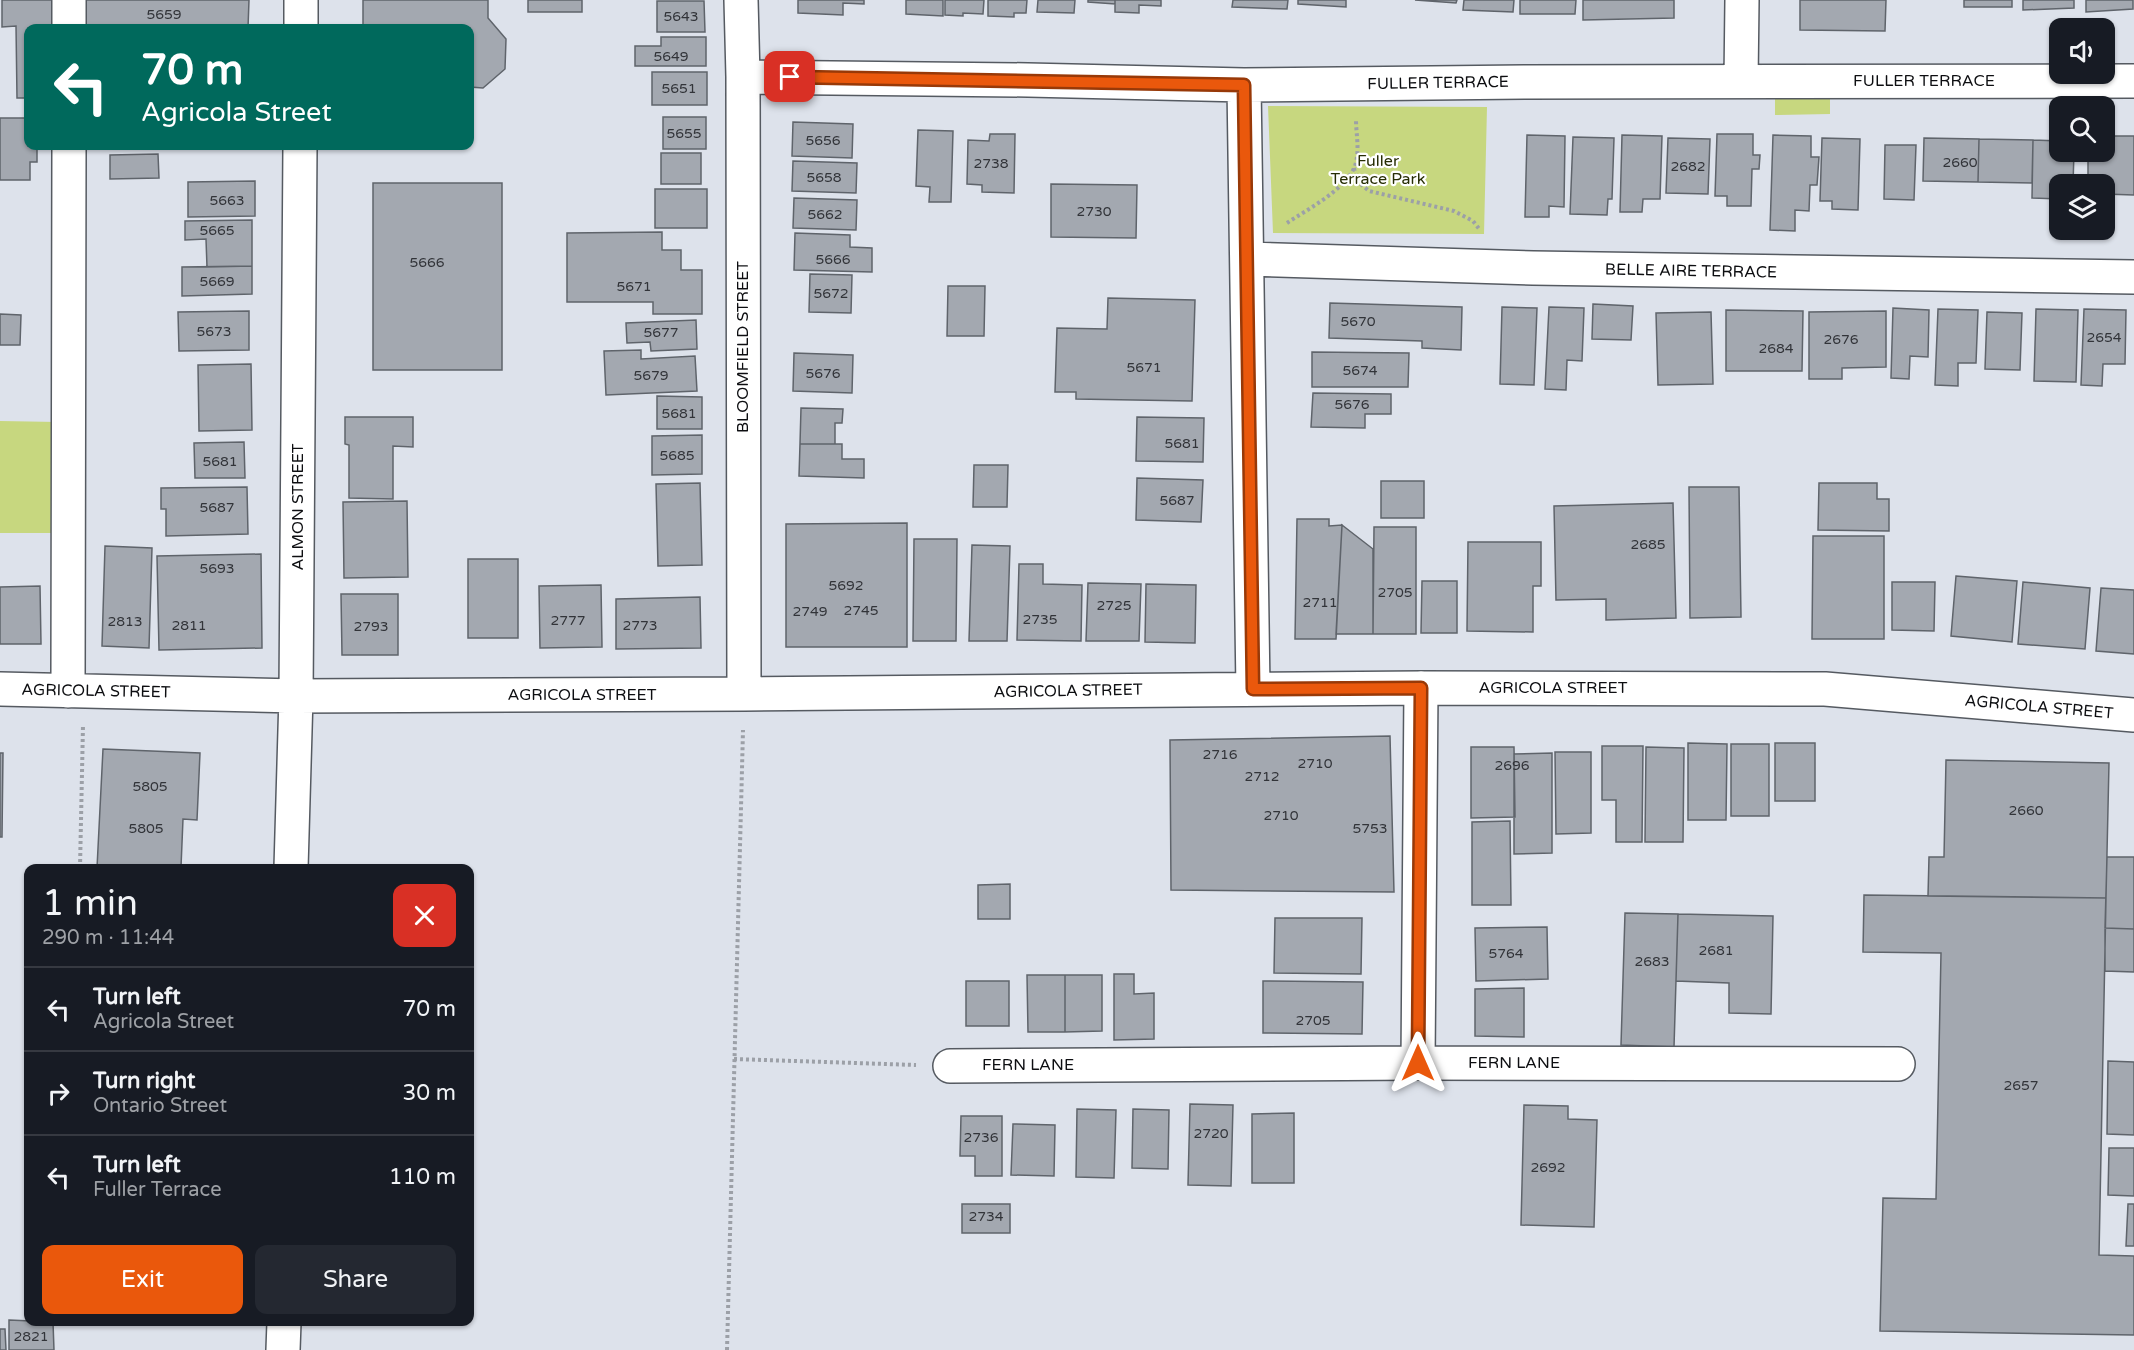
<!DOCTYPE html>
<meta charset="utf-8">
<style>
:root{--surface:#171b24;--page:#242831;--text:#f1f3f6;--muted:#9ea1a6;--line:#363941;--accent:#ea580c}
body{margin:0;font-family:"Varela Round",sans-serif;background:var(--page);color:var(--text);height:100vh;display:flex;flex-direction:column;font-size:22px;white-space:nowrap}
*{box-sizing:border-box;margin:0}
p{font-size:20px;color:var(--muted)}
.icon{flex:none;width:33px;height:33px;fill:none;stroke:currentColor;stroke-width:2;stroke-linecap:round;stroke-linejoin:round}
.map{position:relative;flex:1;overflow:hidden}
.sheet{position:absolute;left:24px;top:864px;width:450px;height:462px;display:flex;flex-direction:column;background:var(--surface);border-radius:12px;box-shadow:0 2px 4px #0004}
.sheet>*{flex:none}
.top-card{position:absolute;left:24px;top:24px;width:450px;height:126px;border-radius:12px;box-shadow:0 2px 4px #0004;background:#00695c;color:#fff;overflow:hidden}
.controls{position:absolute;left:2049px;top:18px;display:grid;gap:12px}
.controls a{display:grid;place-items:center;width:66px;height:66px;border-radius:12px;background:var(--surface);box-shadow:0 2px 4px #0004;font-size:30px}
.pin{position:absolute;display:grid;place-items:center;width:51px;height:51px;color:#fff;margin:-26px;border-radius:12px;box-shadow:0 3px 9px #0006}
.me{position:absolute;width:66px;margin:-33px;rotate:0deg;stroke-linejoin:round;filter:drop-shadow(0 0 4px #0008)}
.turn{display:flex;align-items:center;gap:21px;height:126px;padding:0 18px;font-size:27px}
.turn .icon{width:78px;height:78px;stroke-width:2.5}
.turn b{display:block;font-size:42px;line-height:51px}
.round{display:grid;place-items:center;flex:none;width:63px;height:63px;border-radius:12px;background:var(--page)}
.summary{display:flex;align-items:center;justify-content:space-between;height:102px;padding:0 18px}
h1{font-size:36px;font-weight:600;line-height:45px}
.button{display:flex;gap:12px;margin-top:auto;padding:12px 18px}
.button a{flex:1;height:69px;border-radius:12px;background:var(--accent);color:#fff;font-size:24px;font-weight:600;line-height:69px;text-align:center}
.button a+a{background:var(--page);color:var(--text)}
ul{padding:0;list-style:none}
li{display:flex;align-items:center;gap:18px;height:84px;padding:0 18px;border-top:2px solid var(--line)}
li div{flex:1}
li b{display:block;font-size:22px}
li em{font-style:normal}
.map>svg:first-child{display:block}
.green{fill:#c7d77f}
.building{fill:#a3a8b0;stroke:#5f646b;stroke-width:1.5}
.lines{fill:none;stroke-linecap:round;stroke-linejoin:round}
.minor-casing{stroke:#555a61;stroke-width:36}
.path{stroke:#9ca0a7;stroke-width:4;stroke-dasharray:3 3;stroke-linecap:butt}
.minor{stroke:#fff;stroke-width:33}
.route-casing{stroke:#983908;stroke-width:15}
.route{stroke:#ea580c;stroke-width:10}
.labels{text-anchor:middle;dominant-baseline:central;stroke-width:4.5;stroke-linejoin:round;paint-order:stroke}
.number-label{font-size:14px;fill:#323439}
.street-label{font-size:16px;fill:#0d0e11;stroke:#fff}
.park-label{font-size:16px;fill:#272d04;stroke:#fff}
</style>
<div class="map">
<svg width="2134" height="1350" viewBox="0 0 2134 1350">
<rect width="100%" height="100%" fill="#dde2eb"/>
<path class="green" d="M1775,97L1830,99V114L1775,115Z
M1268,106L1487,107L1484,234L1273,233Z
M0,421L58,422L59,533H0Z"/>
<path class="building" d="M2,0H59L60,28H28V98H17L16,26L2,27Z
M80,0H249L248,28H80Z
M363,0H488V18L506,39L505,69L483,88L470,87V28H363Z
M528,0H582V12H528Z
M798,0H864V4L843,3V15L798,13Z
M906,0H943V16L906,14Z
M945,0H984L983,14L963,13V16L945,15Z
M988,0H1027L1026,13H1014V17L988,16Z
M1038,0H1075L1074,13L1037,12Z
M1088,0H1115V4L1088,2Z
M1115,0H1161V6L1139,5V13L1115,12Z
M1233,0H1288L1287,9L1232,7Z
M1298,0H1346V7L1298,4Z
M1415,0H1457L1456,3Z
M1464,0H1514L1513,12L1463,10Z
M1520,0H1576L1575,14H1520Z
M1583,0H1674V18L1583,20Z
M1800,0H1886L1885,31L1800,30Z
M1964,0H2012V7H1964Z
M2023,0H2074V8L2023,10Z
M2086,0H2133V9L2086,12Z
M657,1H704L705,32H657Z
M661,37H706V66H635V46H661Z
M652,72H707V105H652Z
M663,117H706V149H663Z
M0,118H28V146H37V162H30V180H0Z
M793,122L853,124L852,158L792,156Z
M918,130L953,131L951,202H929L930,187L916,186Z
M990,134H1015L1014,193L982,192V185L967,184L968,140L989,141Z
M1717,134H1753V155H1760L1759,169H1752L1751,206H1727V196H1715Z
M1527,135L1565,136L1564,207L1549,206V217H1525Z
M1622,135L1662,136L1660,199H1643L1642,212H1620Z
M1773,135L1811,136V157H1819L1817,185H1810L1809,211L1795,210V231L1770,230Z
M2104,136H2134V195L2104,194V184H2088V152H2104Z
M1573,137L1614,138L1612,199H1608L1607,215L1570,214Z
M1668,138L1710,139L1708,194L1666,193Z
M1822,138L1860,139L1858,210L1832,209V201H1820Z
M1924,138L1979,139L1978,182L1923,181Z
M1979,139L2033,140L2032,183L1978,182Z
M2033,140L2060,141V152H2074L2073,184H2060V199L2032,198Z
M1885,145H1916L1914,200L1884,199Z
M661,153H701V184H661Z
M158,154L159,178L110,179V155Z
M793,161L857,163L856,193L792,191Z
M255,181V216L188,217V182Z
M373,183H502V370H373Z
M1051,184L1137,185L1136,238L1051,237Z
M655,189H707V228H655Z
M794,198L857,200L856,230L793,228Z
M252,220V266L207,267L206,239L185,240V221Z
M662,232V250H681V270H702V314H653V302H567V233Z
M795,233L850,235V247L872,248V272L794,270Z
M252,266V294L182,296V267Z
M810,274L852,275L851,313L809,312Z
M948,286H985L984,336H947Z
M1108,298L1195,300L1192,401L1076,399V392H1055L1057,328L1107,329Z
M1330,303L1462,307L1461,350L1422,348V341L1329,338Z
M1593,304L1633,306L1631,340L1592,339Z
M1502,307L1537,308L1534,385L1500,384Z
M1549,307L1584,308L1582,361L1567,360L1566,390L1545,389Z
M1893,308L1929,310L1928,357L1910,356L1909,379L1891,378Z
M1938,309L1978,310L1976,363H1958V386L1935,385Z
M2036,309L2078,310L2076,382L2034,381Z
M2084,309L2126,310L2125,364H2103L2102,386L2081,385Z
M1726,310L1803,311L1802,371H1726Z
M249,311V350L179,351L178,312Z
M1886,311V367L1842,368V379H1809V312Z
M1711,312L1713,384L1658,385L1656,313Z
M1987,312L2022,313L2020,370L1985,369Z
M0,314L21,315L20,345H0Z
M696,320L697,349L651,351L650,342L627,343L626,323Z
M641,350V359L695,356L697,391L606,395L604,351Z
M1312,352L1409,353L1408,387H1312Z
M794,353L853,355L852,393L793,391Z
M251,364L252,430L199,431L198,365Z
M1313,393L1391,394V414H1365V428L1311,427Z
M657,396L702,397V429H657Z
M801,408L843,409L842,423H835V444H800Z
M345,417H413V447L393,446V499L349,498V445L345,444Z
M1137,417L1204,418L1203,462L1136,461Z
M702,435V474L652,475V436Z
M244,442L245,478H195L194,443Z
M800,444H842V459H864V478L799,476Z
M974,465H1008L1007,507H973Z
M1137,478L1203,480L1201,522L1136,520Z
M1381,481H1424V518H1381Z
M700,483L702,565L658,566L656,484Z
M1819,483H1877V499H1889V531L1818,530Z
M247,487L248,534L166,536V509H161V488Z
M1689,487H1739L1741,617L1690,618Z
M407,501L408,577L344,578L343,502Z
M1673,503L1676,618L1606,620V599L1556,600L1554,506Z
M1297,519H1329V526L1342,525L1336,639H1295Z
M907,523V647H786V524Z
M1342,525L1373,549V634H1336Z
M1374,527H1416V634H1373Z
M1813,536H1884V639H1812Z
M914,539H957L956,641H913Z
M1468,542H1541V586H1533V632L1467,631Z
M972,545L1010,546L1007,641H969Z
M105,546L152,548L149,648L102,646Z
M261,554L262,648L159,650L157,556Z
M468,559H518V638H468Z
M1019,564H1043V584L1082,585L1081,641L1017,640Z
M1956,576L2017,581L2012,642L1951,636Z
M1422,581H1457V633H1421Z
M1892,582H1935L1934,631L1892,630Z
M2023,582L2090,588L2085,649L2018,644Z
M1088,583L1141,584L1139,641H1086Z
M1146,584L1196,585L1195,643L1145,642Z
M601,585L602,647L540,648L539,586Z
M40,586L41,644H0V587Z
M2101,588L2134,590V654L2096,651Z
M341,594H398V655H342Z
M700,597L701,648L616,649V599Z
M1390,736L1394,892L1171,890L1170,740Z
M1688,743L1727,744L1726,820H1688Z
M1775,743H1815V801H1775Z
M1731,744H1769V816H1731Z
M1602,746H1643L1642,842H1616V800H1602Z
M1471,747H1514L1515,817L1471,818Z
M1646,747L1684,748L1683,842H1645Z
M103,749L200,753L197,820L183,819L181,867L170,866V868H97Z
M1555,752H1591V833L1556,834Z
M0,753H3L2,837H0Z
M1552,753V853L1514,854V754Z
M1946,760L2109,763L2106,898L1928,896L1929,857H1944Z
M1510,821L1511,905H1472V822Z
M2107,857H2134V929L2105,928Z
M1010,884V919H978V885Z
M1864,895L2106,898L2099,1255L2134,1256V1335L1880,1331L1883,1198L1936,1199L1941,953L1863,952Z
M1625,913L1678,914L1674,1047L1621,1045Z
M1678,914L1773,916L1771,1014L1729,1013V983L1676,981Z
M1275,918H1362L1361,974L1274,973Z
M1547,927L1548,979L1476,981L1475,928Z
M2105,928L2134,929V972L2105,971Z
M1114,974H1134V994L1154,993V1039L1114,1040Z
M1027,975H1065V1032H1028Z
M1065,975H1102V1031L1065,1032Z
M966,981H1009V1026H966Z
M1263,981L1363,982L1362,1034L1263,1033Z
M1524,988V1037L1475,1036V989Z
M2108,1061L2134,1062V1135L2107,1134Z
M1190,1104L1233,1105L1231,1186L1188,1185Z
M1524,1105L1568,1106V1119L1597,1120L1594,1227L1521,1225Z
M1077,1109L1116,1110L1114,1178L1076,1177Z
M1133,1109L1169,1110L1168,1169L1132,1168Z
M1294,1113V1183H1252V1114Z
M961,1116H1002V1176H975V1156H960Z
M1013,1124L1055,1125L1054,1176L1011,1175Z
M2109,1148H2134V1196L2108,1195Z
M962,1204H1010V1233H962Z
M2128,1204H2134V1246H2126Z
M9,1320L53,1322L54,1350H9Z
M0,1329H5L6,1350H0Z"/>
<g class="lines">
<defs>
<path id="minor" d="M741,0L743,77L744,694
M69,28V0
M301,28V0
M743,77L1028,80L1244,85L1524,82L2134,81
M1741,81L1742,0
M1244,85L1253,689
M1248,259L1533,268L2134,277
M0,689L296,696L744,694L1421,688L1825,689L2134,715
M68,691L69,146
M291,868L296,696L300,146
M1418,1063L1421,688
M950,1066L1418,1063L1898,1064
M283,1350L284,1322"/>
</defs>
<use href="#minor" class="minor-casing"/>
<path class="path" d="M1354,168L1357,181L1369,191L1454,211L1473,221L1480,230
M1287,223C1308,209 1345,190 1355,166C1360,150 1356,135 1356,119
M80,868L83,725
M734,1059L916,1065
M727,1350L743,730"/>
<use href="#minor" class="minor"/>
</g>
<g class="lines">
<defs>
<path id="route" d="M790,77L1244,85L1253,689L1421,688L1418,1063"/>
</defs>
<use href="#route" class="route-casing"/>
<use href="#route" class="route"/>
</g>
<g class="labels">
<g class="number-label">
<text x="164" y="14">5659</text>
<text x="681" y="16">5643</text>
<text x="671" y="56">5649</text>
<text x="679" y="88">5651</text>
<text x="684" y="133">5655</text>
<text x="823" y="140">5656</text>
<text x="1960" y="162">2660</text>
<text x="991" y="163">2738</text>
<text x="1688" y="166">2682</text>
<text x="824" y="177">5658</text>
<text x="227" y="200">5663</text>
<text x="1094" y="211">2730</text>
<text x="825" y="214">5662</text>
<text x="217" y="230">5665</text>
<text x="833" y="259">5666</text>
<text x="427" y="262">5666</text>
<text x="217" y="281">5669</text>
<text x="634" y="286">5671</text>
<text x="831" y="293">5672</text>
<text x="1358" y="321">5670</text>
<text x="214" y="331">5673</text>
<text x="661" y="332">5677</text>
<text x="2104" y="337">2654</text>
<text x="1841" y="339">2676</text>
<text x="1776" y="348">2684</text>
<text x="1144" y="367">5671</text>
<text x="1360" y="370">5674</text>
<text x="823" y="373">5676</text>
<text x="651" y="375">5679</text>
<text x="1352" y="404">5676</text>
<text x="679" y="413">5681</text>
<text x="1182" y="443">5681</text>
<text x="677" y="455">5685</text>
<text x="220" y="461">5681</text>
<text x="1177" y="500">5687</text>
<text x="217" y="507">5687</text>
<text x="1648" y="544">2685</text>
<text x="217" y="568">5693</text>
<text x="846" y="585">5692</text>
<text x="1395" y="592">2705</text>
<text x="1320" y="602">2711</text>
<text x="1114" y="605">2725</text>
<text x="861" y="610">2745</text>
<text x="810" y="611">2749</text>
<text x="1040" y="619">2735</text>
<text x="568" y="620">2777</text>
<text x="125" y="621">2813</text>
<text x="189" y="625">2811</text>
<text x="640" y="625">2773</text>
<text x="371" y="626">2793</text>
<text x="1220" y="754">2716</text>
<text x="1315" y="763">2710</text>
<text x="1512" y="765">2696</text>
<text x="1262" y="776">2712</text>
<text x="150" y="786">5805</text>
<text x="2026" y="810">2660</text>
<text x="1281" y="815">2710</text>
<text x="146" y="828">5805</text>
<text x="1370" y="828">5753</text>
<text x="1716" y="950">2681</text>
<text x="1506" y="953">5764</text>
<text x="1652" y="961">2683</text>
<text x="1313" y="1020">2705</text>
<text x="2021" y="1085">2657</text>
<text x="1211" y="1133">2720</text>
<text x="981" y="1137">2736</text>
<text x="1548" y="1167">2692</text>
<text x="986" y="1216">2734</text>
<text x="31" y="1336">2821</text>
</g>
<g class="street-label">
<text x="1924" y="81">FULLER TERRACE</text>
<text transform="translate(1438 83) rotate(-1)">FULLER TERRACE</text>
<text transform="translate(1691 271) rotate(1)">BELLE AIRE TERRACE</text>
<text transform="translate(743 347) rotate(-90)">BLOOMFIELD STREET</text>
<text transform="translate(298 507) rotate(-90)">ALMON STREET</text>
<text x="1553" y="688">AGRICOLA STREET</text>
<text transform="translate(96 691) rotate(1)">AGRICOLA STREET</text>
<text transform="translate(1068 691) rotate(-1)">AGRICOLA STREET</text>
<text x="582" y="695">AGRICOLA STREET</text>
<text transform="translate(2039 707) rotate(5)">AGRICOLA STREET</text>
<text x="1514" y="1063">FERN LANE</text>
<text x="1028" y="1065">FERN LANE</text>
</g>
<g class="park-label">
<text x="1378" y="161">Fuller<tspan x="1378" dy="18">Terrace Park</tspan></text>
</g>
</g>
</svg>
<div class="controls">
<a><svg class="icon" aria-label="sound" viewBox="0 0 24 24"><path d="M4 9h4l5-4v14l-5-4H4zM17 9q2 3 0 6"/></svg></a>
<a><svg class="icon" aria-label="search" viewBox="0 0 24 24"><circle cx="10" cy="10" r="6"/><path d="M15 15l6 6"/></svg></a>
<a><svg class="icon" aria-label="layers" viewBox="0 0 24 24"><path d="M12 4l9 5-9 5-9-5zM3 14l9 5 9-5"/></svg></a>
</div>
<div class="pin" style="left:790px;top:77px;background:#d93025"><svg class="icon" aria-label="arrive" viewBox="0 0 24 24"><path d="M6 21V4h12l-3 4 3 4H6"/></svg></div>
<svg class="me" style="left:1418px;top:1063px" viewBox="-20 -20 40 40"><path d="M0-17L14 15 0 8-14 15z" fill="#ea580c" stroke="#fff" stroke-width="4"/></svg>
<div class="top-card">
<div class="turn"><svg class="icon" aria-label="left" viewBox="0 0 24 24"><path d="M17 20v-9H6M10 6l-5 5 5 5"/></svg><div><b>70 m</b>Agricola Street</div></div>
</div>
<section class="sheet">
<div class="summary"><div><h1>1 min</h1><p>290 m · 11:44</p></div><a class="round" style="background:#d93025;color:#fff"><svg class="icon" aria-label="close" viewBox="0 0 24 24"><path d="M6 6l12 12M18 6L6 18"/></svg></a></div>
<ul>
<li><svg class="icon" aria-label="left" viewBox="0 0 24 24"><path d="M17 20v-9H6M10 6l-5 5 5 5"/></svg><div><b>Turn left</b><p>Agricola Street</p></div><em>70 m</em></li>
<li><svg class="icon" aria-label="right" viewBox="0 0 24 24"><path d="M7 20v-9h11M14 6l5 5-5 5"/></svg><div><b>Turn right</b><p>Ontario Street</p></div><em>30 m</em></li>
<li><svg class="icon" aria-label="left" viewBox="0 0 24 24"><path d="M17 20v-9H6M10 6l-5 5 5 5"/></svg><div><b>Turn left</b><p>Fuller Terrace</p></div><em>110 m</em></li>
</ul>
<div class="button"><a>Exit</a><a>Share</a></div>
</section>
</div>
